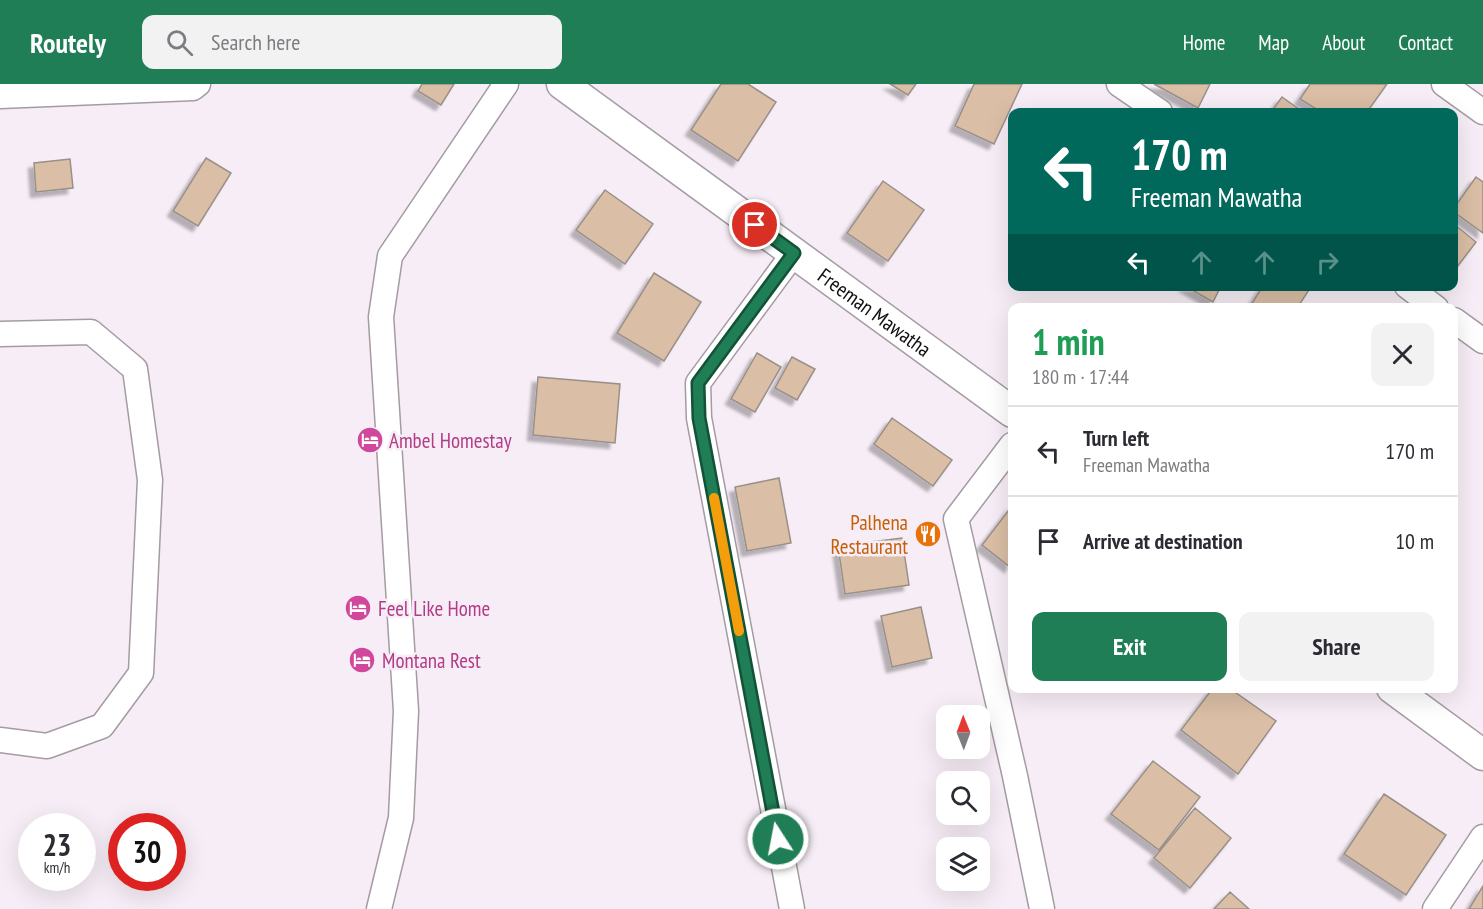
<!DOCTYPE html>
<meta charset="utf-8">
<style>
:root{--surface:#fff;--page:#f2f2f3;--text:#2b2b33;--muted:#7c7c81;--line:#e1e1e2;--accent:#1f7e55}
body{margin:0;font-family:"PT Sans Narrow",sans-serif;background:var(--page);color:var(--text);height:100vh;display:flex;flex-direction:column;font-size:22px;white-space:nowrap}
*{box-sizing:border-box;margin:0}
p{font-size:20px;color:var(--muted)}
.icon{flex:none;width:33px;height:33px;fill:none;stroke:currentColor;stroke-width:2;stroke-linecap:round;stroke-linejoin:round}
.map{position:relative;flex:1;overflow:hidden}
.panel{position:absolute;left:1008px;top:219px;width:450px;height:390px;display:flex;flex-direction:column;background:var(--surface);border-radius:12px;box-shadow:0 6px 24px #0002}
.panel>*{flex:none}
.banner{position:absolute;left:1008px;top:24px;width:450px;height:183px;border-radius:12px;box-shadow:0 6px 24px #0002;background:#00695c;color:#fff;overflow:hidden}
.needle{width:39px;rotate:359deg}
.controls{position:absolute;left:936px;top:621px;display:grid;gap:12px}
.controls a{display:grid;place-items:center;width:54px;height:54px;border-radius:12px;background:var(--surface);box-shadow:0 6px 24px #0002;font-size:30px}
.speed{position:absolute;left:18px;top:729px;display:flex;gap:12px;font-size:30px;font-weight:700;text-align:center}
.speed>*{display:grid;place-content:center;width:78px;height:78px;border-radius:50%;background:var(--surface);box-shadow:0 6px 24px #0002;line-height:1}
.speed small{font-size:15px;font-weight:400}
.speed .limit{border:9px solid #d22;background:#fff;color:#111}
.pin{position:absolute;display:grid;place-items:center;width:51px;height:51px;color:#fff;margin:-26px;border:3px solid #fff;border-radius:50%;box-shadow:0 2px 6px #0007}
.me{position:absolute;width:66px;margin:-33px;rotate:349deg;stroke-linejoin:round;filter:drop-shadow(0 0 4px #0008)}
.turn{display:flex;align-items:center;gap:21px;height:126px;padding:0 24px;font-size:27px}
.turn .icon{width:78px;height:78px;stroke-width:2.5}
.turn b{display:block;font-size:42px;line-height:51px}
.lanes{display:flex;align-items:center;height:57px;padding:0 24px;background:#0003;justify-content:center;gap:30px;direction:ltr}
.lanes .off{opacity:.35}
.round{display:grid;place-items:center;flex:none;width:63px;height:63px;border-radius:12px;background:var(--page)}
.head{display:flex;align-items:center;justify-content:space-between;height:102px;padding:0 24px}
h1{font-size:36px;font-weight:700;line-height:45px;color:#1e9e55}
.button{display:flex;gap:12px;margin-top:auto;padding:12px 24px}
.button a{flex:1;height:69px;border-radius:12px;background:var(--accent);color:#fff;font-size:24px;font-weight:700;line-height:69px;text-align:center}
.button a+a{background:var(--page);color:var(--text)}
ul{padding:0;list-style:none}
li{display:flex;align-items:center;gap:18px;height:90px;padding:0 24px;border-top:2px solid var(--line)}
li div{flex:1}
li b{display:block;font-size:22px}
li em{font-style:normal}
header{display:flex;align-items:center;gap:36px;box-sizing:border-box;height:84px;padding:0 30px;background:var(--accent);color:#fff}
header strong{font-size:28px}
nav{display:flex;gap:33px;margin-inline-start:auto;font-size:21px}
.search{width:420px;height:54px;background:var(--page);display:flex;align-items:center;gap:15px;box-sizing:border-box;padding:0 21px;border-radius:12px;color:var(--muted);font-size:22px}
.map>svg:first-child{display:block}
.building{fill:#dabea5;stroke:#999089;stroke-width:1.5;filter:url(#shadow)}
.lines{fill:none;stroke-linecap:round;stroke-linejoin:round}
.minor-casing{stroke:#a49ba3;stroke-width:27}
.tertiary-casing{stroke:#a49ba3;stroke-width:33}
.minor{stroke:#fff;stroke-width:24}
.tertiary{stroke:#fff;stroke-width:30}
.route-casing{stroke:#145237;stroke-width:15}
.route{stroke:#1f7e55;stroke-width:10}
.slow{stroke:#f59e0b;stroke-width:10}
.labels{text-anchor:middle;dominant-baseline:central;stroke-width:5;stroke-linejoin:round;paint-order:stroke}
.street-label{font-size:21px;fill:#120f12;stroke:#f7edf6}
.hotel-label{font-size:21px;fill:#b23c85;stroke:#f7edf6;text-anchor:start}
.food-label{font-size:21px;fill:#c56008;stroke:#f7edf6;text-anchor:end}
</style>
<header>
<strong>Routely</strong>
<div class="search"><svg class="icon" aria-label="search" viewBox="0 0 24 24"><circle cx="10" cy="10" r="6"/><path d="M15 15l6 6"/></svg>Search here</div>
<nav><a>Home</a><a>Map</a><a>About</a><a>Contact</a></nav>
</header>
<div class="map">
<svg width="1483" height="825" viewBox="0 0 1483 825">
<defs>
<filter id="shadow"><feDropShadow dx="-5.5" dy="5.5" stdDeviation="1.5" flood-color="#0004"/></filter>
</defs>
<rect width="100%" height="100%" fill="#f7edf6"/>
<path class="building" d="M422,0H454L441,21L418,7Z
M721,0H748L776,18L738,77L691,46Z
M890,0H916L908,11Z
M974,0H1022L994,60L955,42Z
M1154,0H1210L1198,24Z
M1310,0H1387L1367,28H1321L1300,15Z
M1282,13L1303,28H1271Z
M206,74L231,89L198,142L173,127Z
M70,75L73,104L36,108L34,79Z
M1476,93L1483,98V149L1454,128V124Z
M883,97L924,126L888,177L847,149Z
M605,106L653,140L625,180L576,146Z
M1454,140L1476,158L1454,187Z
M654,189L701,218L664,277L617,249Z
M1185,202H1221L1213,218Z
M1263,202H1304L1309,206L1297,224H1249Z
M757,269L781,283L755,328L731,315Z
M792,273L815,285L797,316L775,304Z
M538,293L620,300L615,359L533,351Z
M892,334L952,376L933,402L874,360Z
M779,394L791,459L747,467L735,403Z
M1012,422V479L1010,483L982,461Z
M902,454L909,501L845,510L838,462Z
M921,523L932,574L892,583L881,532Z
M1213,604H1229L1276,637L1238,690L1181,646Z
M1153,677L1200,713L1159,766L1111,730Z
M1384,710L1446,751L1406,811L1344,770Z
M1195,724L1231,754L1190,804L1154,774Z
M1483,802V825H1469Z
M1230,808L1249,825H1214Z"/>
<g class="lines">
<defs>
<path id="minor" d="M1119,0L1160,28
M1444,0L1483,28
M0,12L193,4L198,0
M1407,202L1436,224
M1454,236L1483,257
M0,250L91,248L135,285L150,396L141,589L102,642L47,662L0,656
M1012,361L956,435L1015,692L1042,825
M379,825L401,734L406,627L381,233L390,172L506,0
M792,825L699,334L698,299L794,169
M1435,825L1483,753"/>
<g id="tertiary">
<path id="s1" d="M562,0L1012,328"/>
<path d="M1392,604L1483,671"/>
</g>
</defs>
<use href="#minor" class="minor-casing"/>
<use href="#tertiary" class="tertiary-casing"/>
<use href="#minor" class="minor"/>
<use href="#tertiary" class="tertiary"/>
</g>
<g class="lines">
<defs>
<path id="route" d="M755,141L794,169L698,299L699,334L778,755"/>
</defs>
<use href="#route" class="route-casing"/>
<use href="#route" class="route"/>
<path class="slow" d="M714,414L739,547"/>
</g>
<defs>
<symbol id="hotel-disc" viewBox="-11 -11 22 22"><circle r="9.5" fill="#d1479c" stroke="#f7edf6"/><path d="M-6-4.5h1.5V1H6V5H4.5V3h-9V5H-6ZM-4 0a1.8 1.8 0 1 1 3.6 0ZM.5 0V-2.5h3Q6-2.5 6 0Z" fill="#fff"/></symbol>
<symbol id="restaurant-disc" viewBox="-11 -11 22 22"><circle r="9.5" fill="#e8710a" stroke="#f7edf6"/><path d="M-5-6h1v4h1v-4h1v4h1v-4h1v5L-1.5 .5V6h-2V.5L-5-1ZM5-6V6H3V1.5H1.5Q1.5-4 5-6Z" fill="#fff"/></symbol>
</defs>
<g fill-rule="evenodd">
<use href="#hotel-disc" x="355" y="341" width="30" height="30"/>
<use href="#restaurant-disc" x="913" y="435" width="30" height="30"/>
<use href="#hotel-disc" x="343" y="509" width="30" height="30"/>
<use href="#hotel-disc" x="347" y="561" width="30" height="30"/>
</g>
<g class="labels">
<g class="street-label">
<text stroke="none"><textPath href="#s1" startOffset="387">Freeman Mawatha</textPath></text>
</g>
<g class="hotel-label">
<text x="389" y="356">Ambel Homestay</text>
<text x="378" y="524">Feel Like Home</text>
<text x="382" y="576">Montana Rest</text>
</g>
<g class="food-label">
<text x="908" y="438">Palhena<tspan x="908" dy="24">Restaurant</tspan></text>
</g>
</g>
</svg>
<div class="controls">
<a><svg class="needle" viewBox="-14 -14 28 28"><path d="M0-13l5 13h-10z" fill="#e53935"/><path d="M0 13l5-13h-10z" fill="#7c7c81"/></svg></a>
<a><svg class="icon" aria-label="search" viewBox="0 0 24 24"><circle cx="10" cy="10" r="6"/><path d="M15 15l6 6"/></svg></a>
<a><svg class="icon" aria-label="layers" viewBox="0 0 24 24"><path d="M12 4l9 5-9 5-9-5zM3 14l9 5 9-5"/></svg></a>
</div>
<div class="speed"><div>23<small>km/h</small></div><div class="limit">30</div></div>
<div class="pin" style="left:755px;top:141px;background:#d93025"><svg class="icon" aria-label="arrive" viewBox="0 0 24 24"><path d="M6 21V4h12l-3 4 3 4H6"/></svg></div>
<svg class="me" style="left:778px;top:755px" viewBox="-20 -20 40 40"><circle r="17" fill="#1f7e55" stroke="#fff" stroke-width="3"/><path d="M0-11L8 9 0 5-8 9z" fill="#fff"/></svg>
<div class="banner">
<div class="turn"><svg class="icon" aria-label="left" viewBox="0 0 24 24"><path d="M17 20v-9H6M10 6l-5 5 5 5"/></svg><div><b>170 m</b>Freeman Mawatha</div></div>
<div class="lanes"><svg class="icon" aria-label="left" viewBox="0 0 24 24"><path d="M17 20v-9H6M10 6l-5 5 5 5"/></svg><svg class="icon off" aria-label="ahead" viewBox="0 0 24 24"><path d="M12 20V5M6 11l6-6 6 6"/></svg><svg class="icon off" aria-label="ahead" viewBox="0 0 24 24"><path d="M12 20V5M6 11l6-6 6 6"/></svg><svg class="icon off" aria-label="right" viewBox="0 0 24 24"><path d="M7 20v-9h11M14 6l5 5-5 5"/></svg></div>
</div>
<section class="panel">
<div class="head"><div><h1>1 min</h1><p>180 m · 17:44</p></div><a class="round"><svg class="icon" aria-label="close" viewBox="0 0 24 24"><path d="M6 6l12 12M18 6L6 18"/></svg></a></div>
<ul>
<li><svg class="icon" aria-label="left" viewBox="0 0 24 24"><path d="M17 20v-9H6M10 6l-5 5 5 5"/></svg><div><b>Turn left</b><p>Freeman Mawatha</p></div><em>170 m</em></li>
<li><svg class="icon" aria-label="arrive" viewBox="0 0 24 24"><path d="M6 21V4h12l-3 4 3 4H6"/></svg><div><b>Arrive at destination</b></div><em>10 m</em></li>
</ul>
<div class="button"><a>Exit</a><a>Share</a></div>
</section>
</div>
